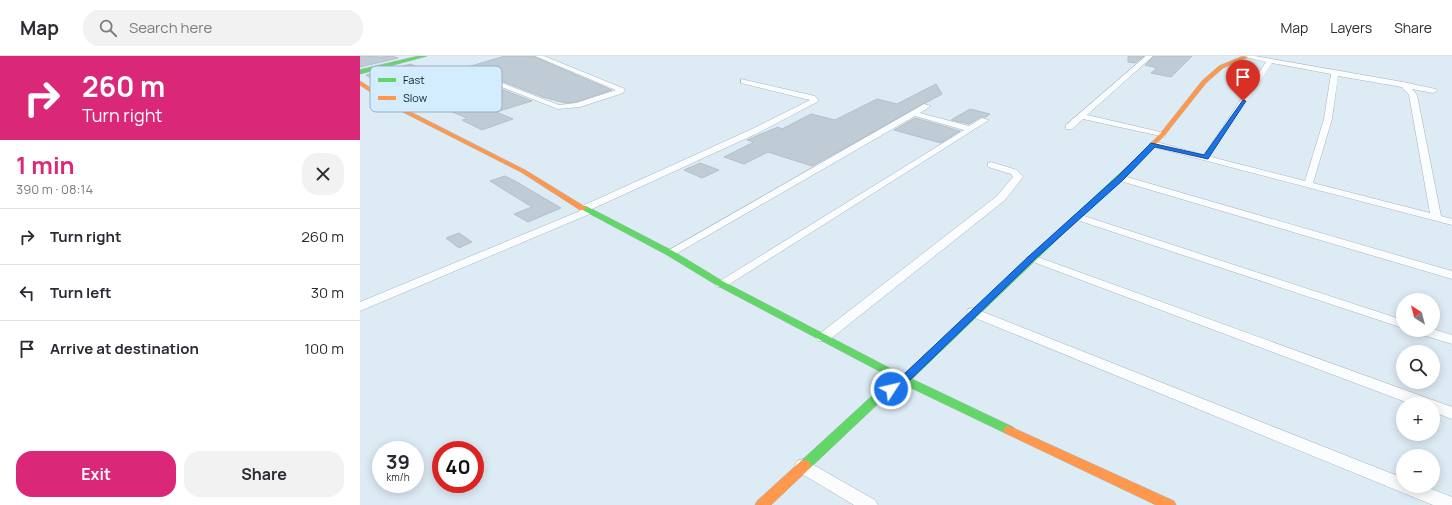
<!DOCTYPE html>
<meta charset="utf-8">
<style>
:root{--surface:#fff;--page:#f2f2f3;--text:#2b2b33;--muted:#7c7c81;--line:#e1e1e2;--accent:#db2777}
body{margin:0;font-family:Manrope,sans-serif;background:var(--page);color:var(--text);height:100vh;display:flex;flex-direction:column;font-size:15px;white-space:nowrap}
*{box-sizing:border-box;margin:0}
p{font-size:13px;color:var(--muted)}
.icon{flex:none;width:22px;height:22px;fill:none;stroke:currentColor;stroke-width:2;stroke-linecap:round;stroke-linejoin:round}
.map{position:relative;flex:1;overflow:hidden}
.panel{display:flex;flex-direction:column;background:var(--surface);width:360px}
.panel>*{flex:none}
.guide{background:#db2777;color:#fff;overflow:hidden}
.needle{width:26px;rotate:324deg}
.tools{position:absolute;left:1036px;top:237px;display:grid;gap:8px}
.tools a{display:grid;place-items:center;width:44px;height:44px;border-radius:50%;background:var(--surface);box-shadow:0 2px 10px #0003;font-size:20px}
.speed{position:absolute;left:12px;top:385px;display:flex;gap:8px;font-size:20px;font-weight:700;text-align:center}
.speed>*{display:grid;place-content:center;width:52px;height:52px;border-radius:50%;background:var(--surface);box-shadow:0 2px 10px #0003;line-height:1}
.speed small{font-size:10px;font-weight:400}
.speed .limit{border:6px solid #d22;background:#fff;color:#111}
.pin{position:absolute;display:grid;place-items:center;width:34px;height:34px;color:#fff;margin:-41px -17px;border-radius:50% 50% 50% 0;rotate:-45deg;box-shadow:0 0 4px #0007}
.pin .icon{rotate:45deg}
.me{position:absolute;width:44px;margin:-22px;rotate:55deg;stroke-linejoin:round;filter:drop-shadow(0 0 3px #0008)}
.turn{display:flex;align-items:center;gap:14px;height:84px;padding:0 16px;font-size:18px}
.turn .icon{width:52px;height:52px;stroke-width:2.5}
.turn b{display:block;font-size:28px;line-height:34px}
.round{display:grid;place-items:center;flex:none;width:42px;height:42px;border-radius:16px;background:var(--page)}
.summary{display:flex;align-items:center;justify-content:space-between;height:68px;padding:0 16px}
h1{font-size:24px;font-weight:700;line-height:30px;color:var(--accent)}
.primary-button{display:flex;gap:8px;margin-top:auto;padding:8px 16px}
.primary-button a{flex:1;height:46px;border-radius:16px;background:var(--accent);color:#fff;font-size:16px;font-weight:700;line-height:46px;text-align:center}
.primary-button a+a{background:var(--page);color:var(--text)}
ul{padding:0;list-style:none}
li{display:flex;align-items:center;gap:12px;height:56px;padding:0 16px;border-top:1px solid var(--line)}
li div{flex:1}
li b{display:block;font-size:15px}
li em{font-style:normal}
header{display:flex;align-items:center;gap:24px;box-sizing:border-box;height:56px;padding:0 20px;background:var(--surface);border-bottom:1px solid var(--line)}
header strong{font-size:19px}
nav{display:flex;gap:22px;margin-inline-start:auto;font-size:14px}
.search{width:280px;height:36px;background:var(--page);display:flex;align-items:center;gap:10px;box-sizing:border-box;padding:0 14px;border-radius:16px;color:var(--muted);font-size:15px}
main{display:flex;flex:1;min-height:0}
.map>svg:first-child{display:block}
.building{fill:#c0ccd5;stroke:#b3c0c8}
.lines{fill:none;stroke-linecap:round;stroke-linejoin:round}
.street-casing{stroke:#a8b4bc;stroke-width:1}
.fast-casing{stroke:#a8b4bc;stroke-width:1}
.slow-casing{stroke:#a8b4bc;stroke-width:1}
.street{fill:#fafcfe;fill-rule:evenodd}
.fast{fill:#63d668;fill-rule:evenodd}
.slow{fill:#ff974d;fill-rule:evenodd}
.route{fill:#1a73e8;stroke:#114b97}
.key{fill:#d3edff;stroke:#9ab0bf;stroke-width:1}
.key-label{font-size:11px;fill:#15222a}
</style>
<header>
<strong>Map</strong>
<div class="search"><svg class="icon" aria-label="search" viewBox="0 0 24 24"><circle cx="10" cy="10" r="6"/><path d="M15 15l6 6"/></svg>Search here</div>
<nav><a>Map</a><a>Layers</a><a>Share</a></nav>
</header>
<main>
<section class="panel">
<div class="guide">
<div class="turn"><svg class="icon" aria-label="right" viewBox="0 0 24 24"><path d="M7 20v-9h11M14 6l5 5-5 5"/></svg><div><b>260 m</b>Turn right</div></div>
</div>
<div class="summary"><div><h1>1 min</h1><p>390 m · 08:14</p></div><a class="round"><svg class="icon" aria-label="close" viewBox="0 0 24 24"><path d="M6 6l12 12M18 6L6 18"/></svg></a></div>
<ul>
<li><svg class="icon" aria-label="right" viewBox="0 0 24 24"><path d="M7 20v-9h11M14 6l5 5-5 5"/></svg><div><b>Turn right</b></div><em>260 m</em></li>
<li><svg class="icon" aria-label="left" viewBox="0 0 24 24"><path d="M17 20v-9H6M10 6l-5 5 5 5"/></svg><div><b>Turn left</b></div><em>30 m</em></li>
<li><svg class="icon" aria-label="arrive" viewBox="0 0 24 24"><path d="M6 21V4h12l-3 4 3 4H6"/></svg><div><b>Arrive at destination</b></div><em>100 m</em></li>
</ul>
<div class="primary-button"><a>Exit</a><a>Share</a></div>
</section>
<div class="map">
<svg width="1092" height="449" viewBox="0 0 1092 449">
<rect width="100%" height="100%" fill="#ddebf5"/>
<path class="building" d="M0,0L21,1L32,0L38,2L0,11Z
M145,0H172L252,34L216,46L205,47L183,41L115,15L42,33L21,22L14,24L6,19L51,8L77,20Z
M768,0H784L775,7L768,6Z
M794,0H832L811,21L791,17L797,12L785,9Z
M113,22L172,45L136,56L153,63L122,74L102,64L107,63L104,61L50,37Z
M576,28L582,38L452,110L408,96L384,108L364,101L394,86L387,84L418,71L422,73L451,58L475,64L517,43L537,48Z
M610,53L630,58L626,61H621L609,68L591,64Z
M555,62L580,69L600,75L581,87L534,74Z
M340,107L359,114L342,122L324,114Z
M145,120L155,125L201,152L168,166L154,158L172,151L130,125Z
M99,177L112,186L99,192L86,182Z"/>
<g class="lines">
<defs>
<path id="street" d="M175,0H184L265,33L263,37L220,51L198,53L113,20L21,43L17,41L114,16L199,49L216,47L256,34Z
M786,0H793L727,59L805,77V81L723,63L712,73H706V69Z
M881,0H895L1043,26L1076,33L1077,35L1073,37L1052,33L1057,39L1081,160L1092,163V169L790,90L789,88L793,85L844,99L906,6ZM912,7L971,18L964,63L945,125L851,101ZM978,20L1042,31L1049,39L1070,157L953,127L972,63Z
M381,23L455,40L459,45L398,77L232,153V157L0,255V246L220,155V151L392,73L450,44L381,27Z
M564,48L571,50L560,57L609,70L622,62L629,64L365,231H357L355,228L604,74L555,60L314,199L310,200L304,197Z
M631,106L657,114L663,121L645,144L468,285H458L456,282L458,279L637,140L653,121L651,118L628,111V107Z
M760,119L1092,215V223L757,124V120Z
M718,158L1043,264V272L714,163L713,161L714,159Z
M672,199L1092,351V363L1073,356V348H1051L668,204L666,202Z
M613,252L1043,422V430H1064L1092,441V449H1073L608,259L607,256L608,253Z
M1073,273L1092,279V288L1056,277L1054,274Z
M443,403L515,444L518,449H494L437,415L435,410L437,405Z"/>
<path id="fast" d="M59,0H67L0,18V14Z
M776,103L779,105L778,106L552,323L653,371L655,374L653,377L649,378L645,377L545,329L522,344L449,413L445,414L441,413L439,409L441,405L514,338L536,324L358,230L307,199L219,152L223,150H226L313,195L364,226L543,319L774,104Z"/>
<path id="slow" d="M884,0L888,1L863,12L846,27L804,80L778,106H774V104L800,78L842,25L859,10Z
M0,25L35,48L165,114L227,152L223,154H220L161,116L31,50L0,29Z
M649,370L814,445L816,449H796L645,377L643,374L645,371Z
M445,404L449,405L451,409L449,413L411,449H395L397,445L441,405Z"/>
</defs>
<use href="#street" class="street-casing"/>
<use href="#fast" class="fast-casing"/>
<use href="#slow" class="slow-casing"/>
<use href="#street" class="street"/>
<use href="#fast" class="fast"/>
<use href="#slow" class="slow"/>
</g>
<path class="route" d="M883,44L886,45L848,103L795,91L763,124L675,203L547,327L535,336H527L525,333L540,322L669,200L758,120L791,87L844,99Z"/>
<rect x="10" y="10" width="132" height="46" rx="6" class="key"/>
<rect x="18" y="22" width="18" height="4" fill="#63d668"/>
<rect x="18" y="40" width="18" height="4" fill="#ff974d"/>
<g class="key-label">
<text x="43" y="28">Fast</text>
<text x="43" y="46">Slow</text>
</g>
</svg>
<div class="tools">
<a><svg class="needle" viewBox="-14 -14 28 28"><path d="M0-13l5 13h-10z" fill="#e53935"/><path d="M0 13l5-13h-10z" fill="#7c7c81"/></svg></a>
<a><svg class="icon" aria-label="search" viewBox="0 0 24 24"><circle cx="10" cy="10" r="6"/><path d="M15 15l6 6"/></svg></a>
<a>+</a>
<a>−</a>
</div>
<div class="speed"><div>39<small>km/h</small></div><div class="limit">40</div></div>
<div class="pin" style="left:883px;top:45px;background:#d93025"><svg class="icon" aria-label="arrive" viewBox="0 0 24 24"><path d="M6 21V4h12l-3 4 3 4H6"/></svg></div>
<svg class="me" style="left:531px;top:333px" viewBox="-20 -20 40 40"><circle r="17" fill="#1a73e8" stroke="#fff" stroke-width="3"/><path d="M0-11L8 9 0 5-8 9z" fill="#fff"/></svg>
</div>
</main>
